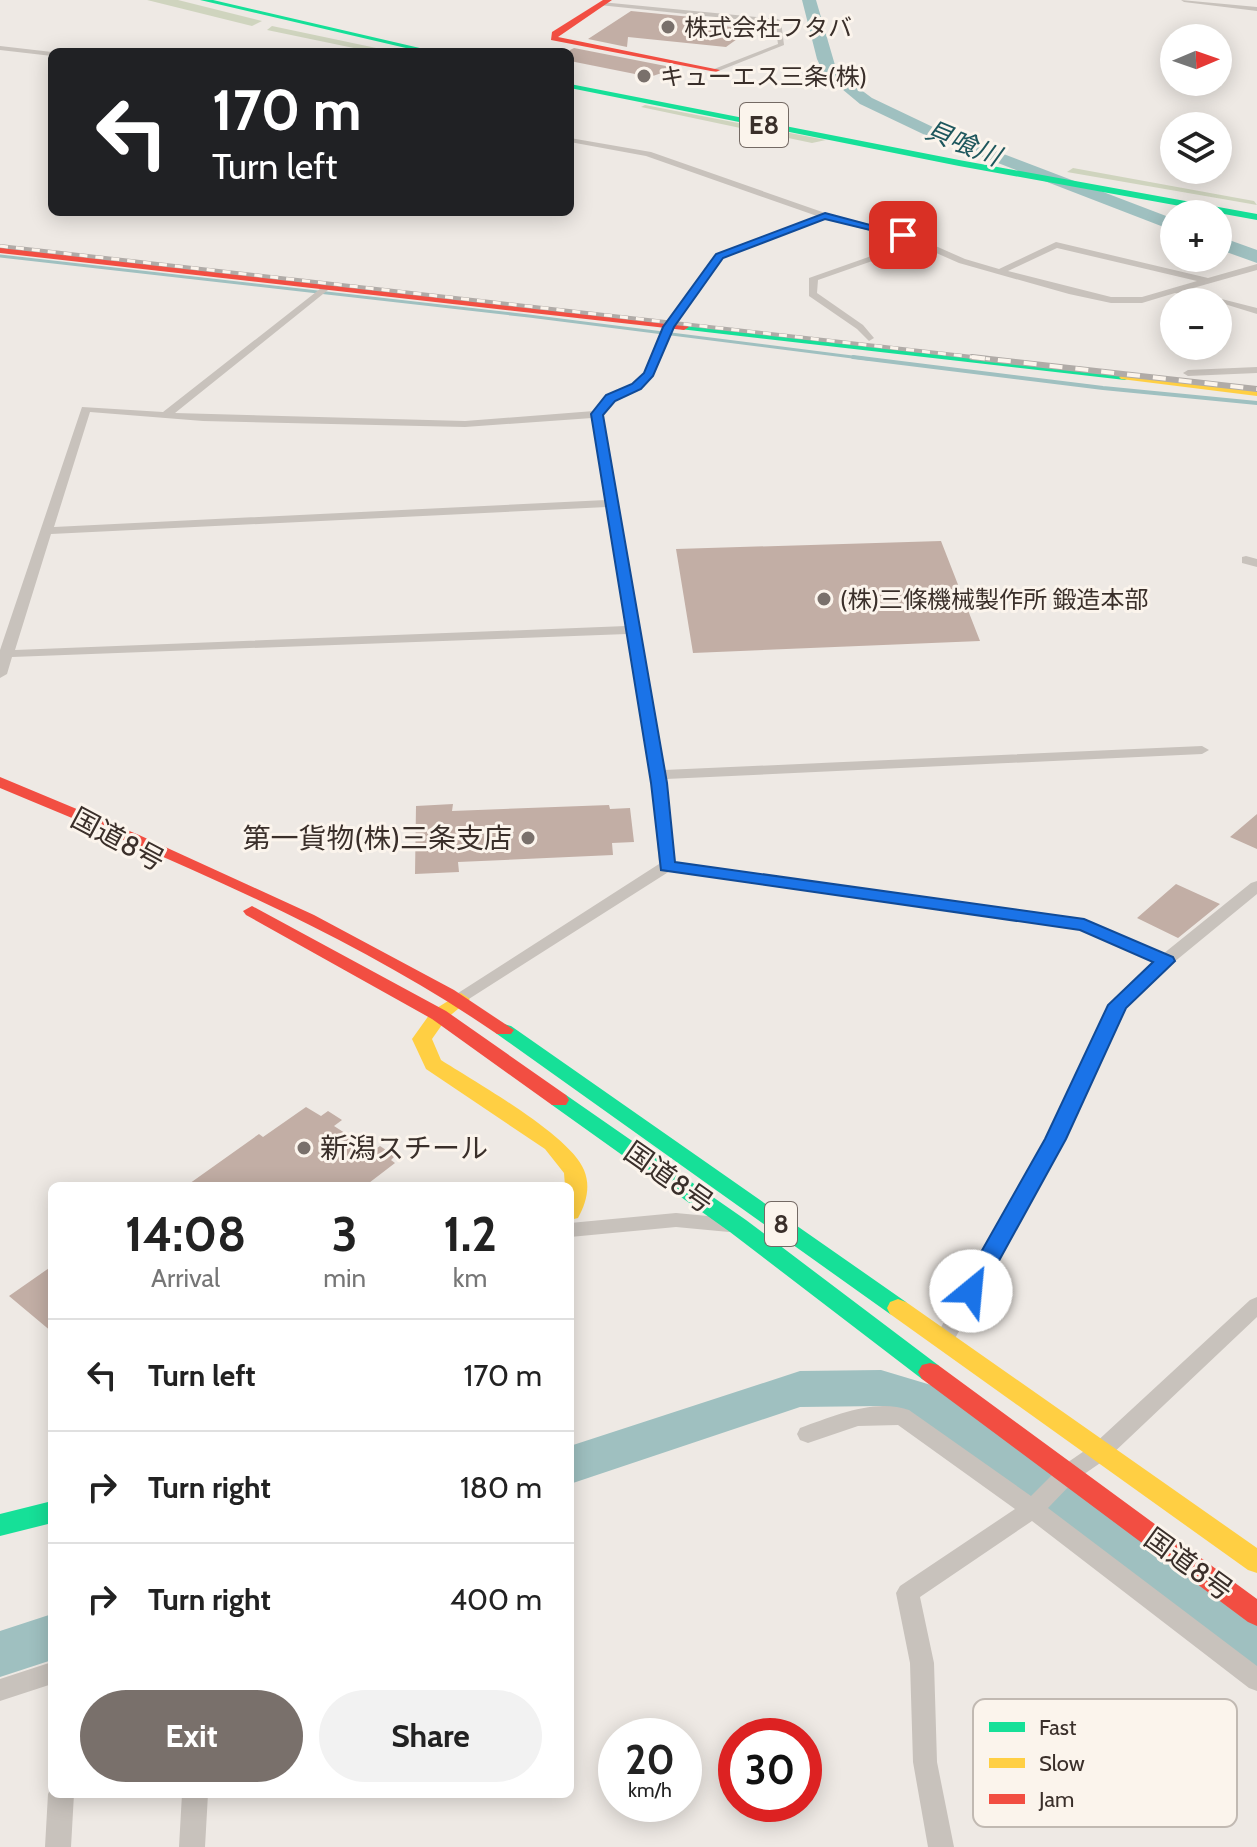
<!DOCTYPE html>
<meta charset="utf-8">
<style>
:root{--surface:#fff;--page:#f2f2f2;--text:#222;--muted:#767676;--line:#e0e0e0;--accent:#79706b}
body{margin:0;font-family:Cabin,"Noto Sans JP",sans-serif;background:var(--page);color:var(--text);height:100vh;display:flex;flex-direction:column;font-size:30px;white-space:nowrap}
*{box-sizing:border-box;margin:0}
p{font-size:26px;color:var(--muted)}
.icon{flex:none;width:44px;height:44px;fill:none;stroke:currentColor;stroke-width:2;stroke-linecap:round;stroke-linejoin:round}
.map{position:relative;flex:1;overflow:hidden}
.drawer{position:absolute;left:48px;top:1182px;width:526px;height:616px;display:flex;flex-direction:column;background:var(--surface);border-radius:12px;box-shadow:0 4px 20px #0003}
.drawer>*{flex:none}
.hud{position:absolute;left:48px;top:48px;width:526px;height:168px;border-radius:12px;box-shadow:0 4px 20px #0003;background:#202124;color:#fff;overflow:hidden}
.needle{width:52px;rotate:88deg}
.controls{position:absolute;left:1160px;top:24px;display:grid;gap:16px}
.controls a{display:grid;place-items:center;width:72px;height:72px;border-radius:50%;background:var(--surface);box-shadow:0 4px 20px #0003;font-size:40px}
.speed{position:absolute;left:598px;top:1718px;display:flex;gap:16px;font-size:40px;font-weight:700;text-align:center}
.speed>*{display:grid;place-content:center;width:104px;height:104px;border-radius:50%;background:var(--surface);box-shadow:0 4px 20px #0003;line-height:1}
.speed small{font-size:20px;font-weight:400}
.speed .limit{border:12px solid #d22;background:#fff;color:#111}
.pin{position:absolute;display:grid;place-items:center;width:68px;height:68px;color:#fff;margin:-34px;border-radius:16px;box-shadow:0 4px 12px #0006}
.me{position:absolute;width:88px;margin:-44px;rotate:28deg;stroke-linejoin:round;filter:drop-shadow(0 0 6px #0008)}
.turn{display:flex;align-items:center;gap:28px;height:168px;padding:0 32px;font-size:36px}
.turn .icon{width:104px;height:104px;stroke-width:2.5}
.turn b{display:block;font-size:56px;line-height:68px}
.eta{display:flex;justify-content:space-evenly;align-items:center;height:136px;text-align:center}
.eta b{font-size:48px;font-weight:800;line-height:56px}
.button{display:flex;gap:16px;margin-top:auto;padding:16px 32px}
.button a{flex:1;height:92px;border-radius:48px;background:var(--accent);color:#fff;font-size:32px;font-weight:800;line-height:92px;text-align:center}
.button a+a{background:var(--page);color:var(--text)}
ul{padding:0;list-style:none}
li{display:flex;align-items:center;gap:24px;height:112px;padding:0 32px;border-top:2px solid var(--line)}
li div{flex:1}
li b{display:block;font-size:30px}
li em{font-style:normal}
.map>svg:first-child{display:block}
.green{fill:#cfd4be}
.lines{fill:none;stroke-linecap:round;stroke-linejoin:round}
.stream-far1{stroke:#9fc0c0;stroke-width:3}
.stream{stroke:#9fc0c0;stroke-width:4}
.river{fill:#9fc0c0;fill-rule:evenodd}
.building{fill:#c2aea5}
.street{fill:#c8c2bc;fill-rule:evenodd}
.fast{fill:#16e098;fill-rule:evenodd}
.slow{fill:#ffcf43;fill-rule:evenodd}
.jam{fill:#f24e42;fill-rule:evenodd}
.rail-far1-casing{stroke:#b0aba7;stroke-width:4}
.rail-casing{stroke:#b0aba7;stroke-width:6}
.rail-far1{stroke:#fbf4ec;stroke-width:3;stroke-dasharray:8;stroke-linecap:butt}
.rail{stroke:#fbf4ec;stroke-width:4;stroke-dasharray:13;stroke-linecap:butt}
.route{fill:#1a73e8;stroke:#114b97;stroke-width:2}
.poi-dot{fill:#79706b;stroke:#fbf4ec;stroke-width:3}
.labels{text-anchor:middle;dominant-baseline:central;stroke-width:6;stroke-linejoin:round;paint-order:stroke}
.far-poi-label{font-size:24px;fill:#3a2f2a;stroke:#fbf4ec;text-anchor:start}
.shield{fill:#fbf4ec;stroke:#746a64;stroke-width:2}
.shield-label{font-size:26px;font-weight:bold;fill:#3a2f2a}
.far-water-label{font-size:26px;font-style:italic;fill:#1e575d;stroke:#fbf4ec}
.poi-label{font-size:28px;fill:#3a2f2a;stroke:#fbf4ec;text-anchor:end}
.street-label{font-size:28px;fill:#3a2f2a;stroke:#fbf4ec}
.key{fill:#fbf4ec;stroke:#c1b9b2;stroke-width:2}
.key-label{font-size:22px;fill:#3a2f2a}
</style>
<div class="map">
<svg width="1257" height="1847" viewBox="0 0 1257 1847">
<rect width="100%" height="100%" fill="#eee9e4"/>
<path class="green" d="M147,0H178L262,21L252,26Z
M272,26L381,49L373,52L267,30Z
M645,105L826,140L812,143L641,107Z
M1073,168L1254,201L1257,205L1067,172Z"/>
<g class="lines">
<path class="stream-far1" d="M0,256L529,316L868,359"/>
<path class="stream" d="M853,357L1103,388L1257,403"/>
<path class="river" d="M802,0H816L837,72L872,98L935,128L1174,219V231L923,134L860,104L824,74L817,59Z
M1218,236L1257,250V263L1218,249Z
M881,1370L931,1385L974,1412L1257,1623V1676L1239,1669L942,1438L901,1412L881,1406L800,1407L570,1484V1446L800,1371Z
M52,1614V1660L0,1677V1631Z"/>
</g>
<path class="building" d="M631,11L711,19L704,24L751,29L726,47L628,37L627,47L588,39Z
M574,48L676,68L650,77L570,61V50Z
M941,541L980,641L693,653L676,549Z
M453,804L452,811L609,805L610,809L630,808L634,842L612,843L613,855L458,862L459,872L415,874L416,806Z
M1257,814V849L1230,837Z
M1176,884L1220,904L1178,938L1137,918Z
M306,1107L321,1116L328,1111L342,1120L334,1126L373,1151L380,1146L395,1156L391,1160L395,1163L365,1186H186L259,1134L263,1137Z
M52,1266V1332L9,1296Z"/>
<g class="lines">
<path class="street" d="M1181,0L1257,7V11L1184,2Z
M601,2L778,19L781,21L784,45L716,72L714,69L778,44L775,23L599,5Z
M0,46L52,52V56L0,50Z
M570,138L651,152L828,214L906,233L965,259L999,269L1056,242L1208,278L1257,264V270L1186,290L1257,308V314L1218,302L1175,293L1142,303H1111L1069,294L959,263L918,245L818,280L817,293L863,325L874,338L869,341L857,329L809,296V278L911,242L826,219L722,258L674,327L653,376L640,389L614,400L602,414L664,770L1202,746L1209,750L1202,754L666,779L674,862L1084,920L1163,954L1251,883L1257,881V894L1162,972L1125,1008L1064,1139L952,1344L945,1346L938,1344L935,1338L1046,1139L1110,1005L1153,962L1080,929L670,871L461,1004L455,1003L453,999L455,995L659,864L652,783L627,634L12,657L7,674L0,678V650L82,407L163,412L325,285L330,288L328,290L175,413L465,421L594,411L606,396L632,385L644,373L664,327L716,254L817,216L646,156L570,142ZM1057,248L1197,281L1142,297H1111L1008,271ZM90,412L203,421L465,427L592,418L606,500L54,527ZM607,507L626,626L15,650L51,534Z
M1257,367V373L1188,376L1183,373L1188,370Z
M1246,556L1257,559V567L1242,563V557Z
M676,1213L729,1218L736,1220L739,1225L736,1230L729,1232L676,1227L570,1237V1223Z
M1257,1297V1317L1109,1457L1074,1481L1048,1508L1257,1666V1691L1249,1688L1032,1521L920,1597L934,1663L937,1762L954,1847H928L913,1762L910,1663L896,1593L900,1586L1015,1509L898,1425L858,1426L808,1443L800,1440L797,1434L800,1428C834,1416 874,1398 909,1410L1031,1496L1058,1469L1093,1445L1250,1300Z
M52,1662V1684L0,1701V1679Z
M52,1786V1794H74L71,1847H45L48,1794Z
M182,1794H208L205,1847H179Z"/>
<path class="fast" d="M200,0H213L437,52H423Z
M570,84L959,160L1257,214V220L959,166L570,88Z
M684,324L1125,374L1131,377L1125,380L680,329V325Z
M504,1024L511,1026L906,1302L909,1308L906,1314L898,1317L890,1314L497,1034L494,1030L497,1026Z
M559,1093L566,1095L746,1220L938,1365L942,1372L938,1379L930,1381L922,1379L730,1232L552,1105L549,1100L552,1095Z
M52,1501V1523L0,1536V1514Z"/>
<path class="slow" d="M1125,374L1257,388V396L1121,379L1119,377Z
M461,993L470,999L446,1019L432,1039L441,1060C475,1082 570,1135 584,1170C591,1187 586,1203 578,1218L570,1220V1186H565L564,1173L545,1149L426,1069L412,1039L432,1011Z
M898,1299L906,1302L1257,1548V1573L1248,1570L890,1314L887,1308L890,1302Z"/>
<path class="jam" d="M603,0H612L558,37L720,70L716,72L551,40L552,32Z
M0,247L684,324L689,327L684,330L0,253Z
M0,777L139,835L314,915L454,990L514,1030L511,1034H497C347,931 168,858 0,788Z
M252,906L446,1011L566,1095L569,1100L566,1105H552L432,1019L246,915L243,911Z
M930,1363L938,1365L1257,1599V1626L1248,1622L922,1379L918,1372L922,1365Z"/>
<defs>
<path id="rail-far1" d="M0,246L990,359"/>
<path id="rail" d="M972,357L1257,389"/>
</defs>
<use href="#rail-far1" class="rail-far1-casing"/>
<use href="#rail" class="rail-casing"/>
<use href="#rail-far1" class="rail-far1"/>
<use href="#rail" class="rail"/>
</g>
<path class="route" d="M825,213L908,235L903,238L825,219L723,258L674,327L653,376L641,389L615,401L603,415L667,783L675,862L1084,919L1173,957L1175,961L1126,1008L1066,1139L979,1297L971,1299L963,1297L959,1291L1045,1139L1108,1005L1153,962L1080,930L661,870L651,783L591,414L606,395L632,384L644,373L663,327L716,254Z"/>
<g class="poi-dot">
<circle cx="668" cy="27" r="8"/>
<circle cx="644" cy="76" r="8"/>
<circle cx="824" cy="599" r="8"/>
<circle cx="528" cy="838" r="8"/>
<circle cx="304" cy="1148" r="8"/>
</g>
<g class="labels">
<g class="far-poi-label">
<text x="684" y="27">株式会社フタバ</text>
<text x="660" y="76">キューエス三条(株)</text>
<text x="840" y="599">(株)三條機械製作所 鍛造本部</text>
</g>
<g class="shield">
<rect x="740" y="103" width="48" height="44" rx="6"/>
<rect x="765" y="1202" width="32" height="44" rx="6"/>
</g>
<g class="shield-label">
<text x="764" y="125">E8</text>
<text x="781" y="1224">8</text>
</g>
<g class="far-water-label">
<text transform="translate(963 143) rotate(22)">貝喰川</text>
</g>
<g class="poi-label">
<text x="512" y="838">第一貨物(株)三条支店</text>
<text x="320" y="1148" text-anchor="start">新潟スチール</text>
</g>
<g class="street-label">
<text transform="translate(118 839) rotate(28)">国道8号</text>
<text transform="translate(669 1177) rotate(35)">国道8号</text>
<text transform="translate(1189 1564) rotate(36)">国道8号</text>
</g>
</g>
<rect x="973" y="1699" width="264" height="128" rx="12" class="key"/>
<rect x="989" y="1722" width="36" height="10" fill="#16e098"/>
<rect x="989" y="1758" width="36" height="10" fill="#ffcf43"/>
<rect x="989" y="1794" width="36" height="10" fill="#f24e42"/>
<g class="key-label">
<text x="1039" y="1735">Fast</text>
<text x="1039" y="1771">Slow</text>
<text x="1039" y="1807">Jam</text>
</g>
</svg>
<div class="controls">
<a><svg class="needle" viewBox="-14 -14 28 28"><path d="M0-13l5 13h-10z" fill="#e53935"/><path d="M0 13l5-13h-10z" fill="#767676"/></svg></a>
<a><svg class="icon" aria-label="layers" viewBox="0 0 24 24"><path d="M12 4l9 5-9 5-9-5zM3 14l9 5 9-5"/></svg></a>
<a>+</a>
<a>−</a>
</div>
<div class="speed"><div>20<small>km/h</small></div><div class="limit">30</div></div>
<div class="pin" style="left:903px;top:235px;background:#d93025"><svg class="icon" aria-label="arrive" viewBox="0 0 24 24"><path d="M6 21V4h12l-3 4 3 4H6"/></svg></div>
<svg class="me" style="left:971px;top:1291px" viewBox="-20 -20 40 40"><circle r="19" fill="#fff"/><path d="M0-13L10 11 0 6-10 11z" fill="#1a73e8"/></svg>
<div class="hud">
<div class="turn"><svg class="icon" aria-label="left" viewBox="0 0 24 24"><path d="M17 20v-9H6M10 6l-5 5 5 5"/></svg><div><b>170 m</b>Turn left</div></div>
</div>
<section class="drawer">
<div class="eta">
<div><b>14:08</b><p>Arrival</p></div>
<div><b>3</b><p>min</p></div>
<div><b>1.2</b><p>km</p></div>
</div>
<ul>
<li><svg class="icon" aria-label="left" viewBox="0 0 24 24"><path d="M17 20v-9H6M10 6l-5 5 5 5"/></svg><div><b>Turn left</b></div><em>170 m</em></li>
<li><svg class="icon" aria-label="right" viewBox="0 0 24 24"><path d="M7 20v-9h11M14 6l5 5-5 5"/></svg><div><b>Turn right</b></div><em>180 m</em></li>
<li><svg class="icon" aria-label="right" viewBox="0 0 24 24"><path d="M7 20v-9h11M14 6l5 5-5 5"/></svg><div><b>Turn right</b></div><em>400 m</em></li>
</ul>
<div class="button"><a>Exit</a><a>Share</a></div>
</section>
</div>
